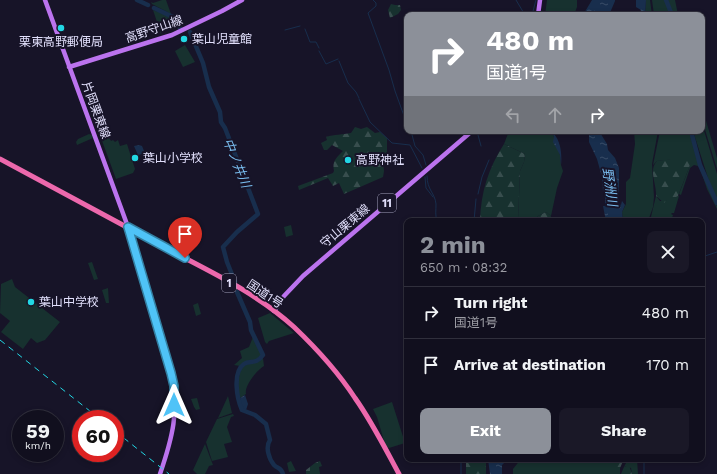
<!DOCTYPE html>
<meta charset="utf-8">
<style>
:root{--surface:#110f1e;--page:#1a1827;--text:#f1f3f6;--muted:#9c9ca4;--line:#302f3c;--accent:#8c9099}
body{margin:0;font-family:"Work Sans","Noto Sans JP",sans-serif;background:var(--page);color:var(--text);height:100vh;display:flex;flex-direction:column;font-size:15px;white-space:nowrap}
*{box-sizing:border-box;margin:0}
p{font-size:13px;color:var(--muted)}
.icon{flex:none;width:22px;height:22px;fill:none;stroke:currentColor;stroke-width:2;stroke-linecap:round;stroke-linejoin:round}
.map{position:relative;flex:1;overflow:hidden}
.sheet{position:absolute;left:404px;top:218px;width:301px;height:244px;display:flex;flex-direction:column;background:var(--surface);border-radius:8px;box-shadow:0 2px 6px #0003,0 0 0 1px var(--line)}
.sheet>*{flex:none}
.guide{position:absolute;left:404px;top:12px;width:301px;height:122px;border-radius:8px;box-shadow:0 2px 6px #0003,0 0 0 1px var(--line);background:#8c9099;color:#fff;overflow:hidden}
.speed{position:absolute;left:12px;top:410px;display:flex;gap:8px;font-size:20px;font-weight:700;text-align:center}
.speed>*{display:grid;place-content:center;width:52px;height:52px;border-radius:50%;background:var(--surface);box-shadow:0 2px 6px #0003,0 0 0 1px var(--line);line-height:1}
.speed small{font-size:10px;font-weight:400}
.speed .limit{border:6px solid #d22;background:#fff;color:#111}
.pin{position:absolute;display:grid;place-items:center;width:34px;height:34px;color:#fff;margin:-41px -17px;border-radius:50% 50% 50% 0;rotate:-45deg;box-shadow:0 0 4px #0007}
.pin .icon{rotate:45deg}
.me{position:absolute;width:44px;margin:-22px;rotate:0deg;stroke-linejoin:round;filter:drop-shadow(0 0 3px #0008)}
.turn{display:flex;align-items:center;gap:14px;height:84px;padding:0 16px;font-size:18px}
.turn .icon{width:52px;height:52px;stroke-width:2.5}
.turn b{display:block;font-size:28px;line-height:34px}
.lanes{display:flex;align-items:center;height:38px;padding:0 16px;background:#0003;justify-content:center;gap:20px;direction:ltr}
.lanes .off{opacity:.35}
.round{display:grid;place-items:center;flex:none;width:42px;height:42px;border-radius:8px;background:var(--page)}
.head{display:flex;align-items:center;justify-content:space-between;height:68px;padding:0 16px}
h1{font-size:24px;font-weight:700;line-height:30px;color:var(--accent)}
.action{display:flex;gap:8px;margin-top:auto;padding:8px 16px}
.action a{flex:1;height:46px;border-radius:8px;background:var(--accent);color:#fff;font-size:16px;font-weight:700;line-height:46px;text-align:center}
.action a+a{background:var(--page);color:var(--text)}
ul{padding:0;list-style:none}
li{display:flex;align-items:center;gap:12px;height:52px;padding:0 16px;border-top:1px solid var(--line)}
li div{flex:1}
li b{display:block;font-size:15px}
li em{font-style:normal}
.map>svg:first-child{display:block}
.green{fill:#17312f}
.forest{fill:url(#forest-firs)}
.cemetery{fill:url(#cemetery-stones)}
.water{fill:url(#water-ripples)}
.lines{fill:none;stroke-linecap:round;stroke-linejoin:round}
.stream{stroke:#182e4d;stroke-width:1}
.river{stroke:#182e4d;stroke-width:4.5}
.major{stroke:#bb73ee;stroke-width:4.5}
.highway{stroke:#ec68ac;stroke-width:5}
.rail{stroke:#22d7e4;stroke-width:1;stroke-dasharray:6 5;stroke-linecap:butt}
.route-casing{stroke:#337fa1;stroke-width:10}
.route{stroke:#4fc3f7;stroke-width:7}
.poi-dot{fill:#22d7e4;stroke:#171428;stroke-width:1.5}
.labels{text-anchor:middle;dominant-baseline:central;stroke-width:4;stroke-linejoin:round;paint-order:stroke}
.shield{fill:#171428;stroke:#a4a2bc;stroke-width:1}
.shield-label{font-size:11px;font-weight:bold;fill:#e1dffb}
.street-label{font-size:12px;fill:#e1dffb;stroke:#171428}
.poi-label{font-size:12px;fill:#e1dffb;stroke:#171428;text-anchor:start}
.water-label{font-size:13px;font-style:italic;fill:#79bcee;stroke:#171428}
</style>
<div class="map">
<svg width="717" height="474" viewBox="0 0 717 474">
<defs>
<pattern id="forest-firs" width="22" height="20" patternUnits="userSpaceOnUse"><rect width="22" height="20" fill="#17312f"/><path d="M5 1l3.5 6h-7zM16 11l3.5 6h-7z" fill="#384e4e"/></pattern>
<pattern id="cemetery-stones" width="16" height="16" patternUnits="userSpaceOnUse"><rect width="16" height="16" fill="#17312f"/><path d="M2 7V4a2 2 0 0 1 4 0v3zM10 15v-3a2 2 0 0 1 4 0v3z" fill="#384e4e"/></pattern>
<pattern id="water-ripples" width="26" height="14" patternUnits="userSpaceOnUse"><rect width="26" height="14" fill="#182e4d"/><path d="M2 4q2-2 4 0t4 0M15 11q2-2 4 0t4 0" fill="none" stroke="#394c68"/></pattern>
</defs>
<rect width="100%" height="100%" fill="#171428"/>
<path class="green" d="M162,0H166L171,14L152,4L151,2L153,3Z
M547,0H577V7L574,15H545Z
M646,0H650L652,15H645Z
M652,0H675L678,15H654Z
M153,10L171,17V20L161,34Z
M185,45L195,62L183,67L175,51Z
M702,107L717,158V169L702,120Z
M702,124L717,174V202L709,181L693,131H702Z
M509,131H552L560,155L561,165L563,171L557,188L551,216L546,212L538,216L534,221H518L520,171L524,162L525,154L504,144Z
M634,131H658L652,164L654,197L653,207L648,221H623L622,212L626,204V182L630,178L635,144Z
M660,131H691L708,187L717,206V209L707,189L700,168L698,166L694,165L690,168L681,195L679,194L690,165C678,156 671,160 657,161L653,165Z
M89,134L92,135L93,138L77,145L76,142L78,139Z
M108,136L111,141L113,140L115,142L118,140L120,146L127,144L135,169L133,173L116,179L101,138Z
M656,196L660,201L667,200L678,196H679L674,213H672L671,214L673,215L671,221H650Z
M291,225L293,235L286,237L284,227Z
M92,262L98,279L94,280L88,263Z
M12,279L15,287L60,322L45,340L37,343L31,338L23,349L1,332L10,321L0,313L1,284Z
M108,288L109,303H106L102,290Z
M198,303L201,314L196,316L193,305Z
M270,313L294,333L269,341L267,344L265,342L258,318Z
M253,337L262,354L261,356L252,362L244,363L240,366L234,365L242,358L240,351L249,347Z
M263,358L264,366C257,370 244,386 246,394L240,398L237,386L241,368L247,364L254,363Z
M228,396L232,413L218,418Z
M197,398L200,409L196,410L194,407L191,399Z
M392,402L405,443L389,448L387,447L385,444L377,417L373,409Z
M233,414L234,416L231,417L227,427L232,442L224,444L228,457L212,461L206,442L217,419Z
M205,444L213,465L209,466L205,474H197L193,470Z
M521,459H615V474H513V469Z
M628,459H637L638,474H632L631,468L626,466L624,467Z
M291,461L296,471L289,472L287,463Z"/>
<path class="forest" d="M391,4L395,5H400L401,10L398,14L390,18L388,10Z
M355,127L361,129L367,127L375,133L380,132L387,138V153L382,154L384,171L383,177L344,194L339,183L333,186L328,178L299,190L298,186L333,173L334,171C332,161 336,158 343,151L332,145L327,150H324L321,143L327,140L326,137C335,134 342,135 351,133Z
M504,144L525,154L524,162L520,171L518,221H480C481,192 488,169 504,144Z
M678,158L690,160V165L678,196L674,198L672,201L667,200L664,203L656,196C657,184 648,170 657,161Z
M546,212L551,216L550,221H534L538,216Z
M466,459H486V474H466Z
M615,459H624L620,468V474H615Z
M629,465L632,474H621L624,467Z"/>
<path class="cemetery" d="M320,461L322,466L319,467L320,474H306V470L315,463Z"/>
<path class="water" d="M592,0H615V1L609,15H583Z
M636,0H646L645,15H639L641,10L636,7Z
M552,131H557L554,134C561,142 562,155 561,165L560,155L553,142L554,137Z
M587,131H599L607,144L608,150L615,158L619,168V204L621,205L622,201L625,205L622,212L623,221H606L603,206H605V189L603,191L602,177L597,159L589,142V134Z
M139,145L142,146L144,151L142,154L138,155L134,146Z
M245,395L248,404L246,410L242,408L240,398Z
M488,459H505V462L502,465V474H490Z"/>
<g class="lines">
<path class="stream" d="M373,0L376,3V6L368,13L389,70L395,91L407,124
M516,0L525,15
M532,15L536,0
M305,29L310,42H316L319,48
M285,30L300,26
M319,51L326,64L338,59
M339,61L348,83L356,92L359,98
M359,99L370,122L392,143L410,145L422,168
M411,131L415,146L423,155L426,165
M479,131L478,135L481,146
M427,176C427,190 435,193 436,204C436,211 435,215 437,221
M425,177L426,188L433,197
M478,194L482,177L489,160
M474,221L476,199
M702,257L717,252
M644,459V474
M461,474V459"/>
<path class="river" d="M137,0L148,5
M666,0L672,15
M154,8L173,17L180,28
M190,32L203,63L209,87L220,112L221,122L225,128L258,214L237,232L223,247L227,262L235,282
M691,131L700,165L717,203
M237,292L250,322L251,330L263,355C256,365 250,360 244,364C232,372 237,399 242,410L255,415L266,424L270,440C265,447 269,459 274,465C278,469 281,467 283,474"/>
<path class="major" d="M45,0L128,227L171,373C180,410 172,439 160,474
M538,15L540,0
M69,67L172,35L222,11L242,0
M274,311L284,296L303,276L472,131"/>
<path class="highway" d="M0,159C58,190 116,221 173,252C215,274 259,295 294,327C316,348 338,372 355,398C372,422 385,448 399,474"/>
<path class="rail" d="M0,340L100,419
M115,431L169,474"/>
</g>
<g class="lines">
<defs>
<path id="route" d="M174,405V386L171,373L128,227L185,258"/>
</defs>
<use href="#route" class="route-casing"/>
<use href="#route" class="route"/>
</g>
<g class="poi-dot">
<circle cx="61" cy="28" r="4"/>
<circle cx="184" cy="39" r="4"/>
<circle cx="135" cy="158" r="4"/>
<circle cx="348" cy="160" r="4"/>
<circle cx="31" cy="302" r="4"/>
</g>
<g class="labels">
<g class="shield">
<rect x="378" y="194" width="18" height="18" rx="3"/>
<rect x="222" y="274" width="14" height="18" rx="3"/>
</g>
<g class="shield-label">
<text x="387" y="203">11</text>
<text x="229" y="283">1</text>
</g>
<g class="street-label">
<text transform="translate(154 29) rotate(-19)">高野守山線</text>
<text transform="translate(96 110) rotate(70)">片岡栗東線</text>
<text transform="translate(345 226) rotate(-40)">守山栗東線</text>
<text transform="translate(265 294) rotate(34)">国道1号</text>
</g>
<g class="poi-label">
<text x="192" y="39">葉山児童館</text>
<text x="61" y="42" text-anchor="middle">栗東高野郵便局</text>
<text x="143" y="158">葉山小学校</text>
<text x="356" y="160">高野神社</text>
<text x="39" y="302">葉山中学校</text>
</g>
<g class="water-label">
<text transform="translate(237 163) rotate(68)">中ノ井川</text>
<text transform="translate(610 187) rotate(82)">野洲川</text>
</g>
</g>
</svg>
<div class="speed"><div>59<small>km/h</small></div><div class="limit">60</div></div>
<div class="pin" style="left:185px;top:258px;background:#d93025"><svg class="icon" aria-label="arrive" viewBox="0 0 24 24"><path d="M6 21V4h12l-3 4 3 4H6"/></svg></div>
<svg class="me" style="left:174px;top:405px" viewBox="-20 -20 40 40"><path d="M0-17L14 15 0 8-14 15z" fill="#4fc3f7" stroke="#fff" stroke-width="4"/></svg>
<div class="guide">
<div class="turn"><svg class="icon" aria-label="right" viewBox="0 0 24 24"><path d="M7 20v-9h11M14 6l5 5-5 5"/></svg><div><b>480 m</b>国道1号</div></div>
<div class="lanes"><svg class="icon off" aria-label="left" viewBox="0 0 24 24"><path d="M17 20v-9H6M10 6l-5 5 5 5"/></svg><svg class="icon off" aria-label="ahead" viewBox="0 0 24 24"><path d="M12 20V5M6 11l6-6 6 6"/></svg><svg class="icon" aria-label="right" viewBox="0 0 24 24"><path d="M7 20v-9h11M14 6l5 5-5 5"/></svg></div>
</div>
<section class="sheet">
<div class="head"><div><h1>2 min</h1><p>650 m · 08:32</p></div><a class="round"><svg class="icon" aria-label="close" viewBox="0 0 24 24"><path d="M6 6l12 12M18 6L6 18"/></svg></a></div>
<ul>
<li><svg class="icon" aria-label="right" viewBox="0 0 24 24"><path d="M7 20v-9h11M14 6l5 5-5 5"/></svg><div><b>Turn right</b><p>国道1号</p></div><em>480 m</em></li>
<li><svg class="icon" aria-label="arrive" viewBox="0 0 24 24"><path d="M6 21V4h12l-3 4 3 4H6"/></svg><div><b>Arrive at destination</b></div><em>170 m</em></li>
</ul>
<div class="action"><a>Exit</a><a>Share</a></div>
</section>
</div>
